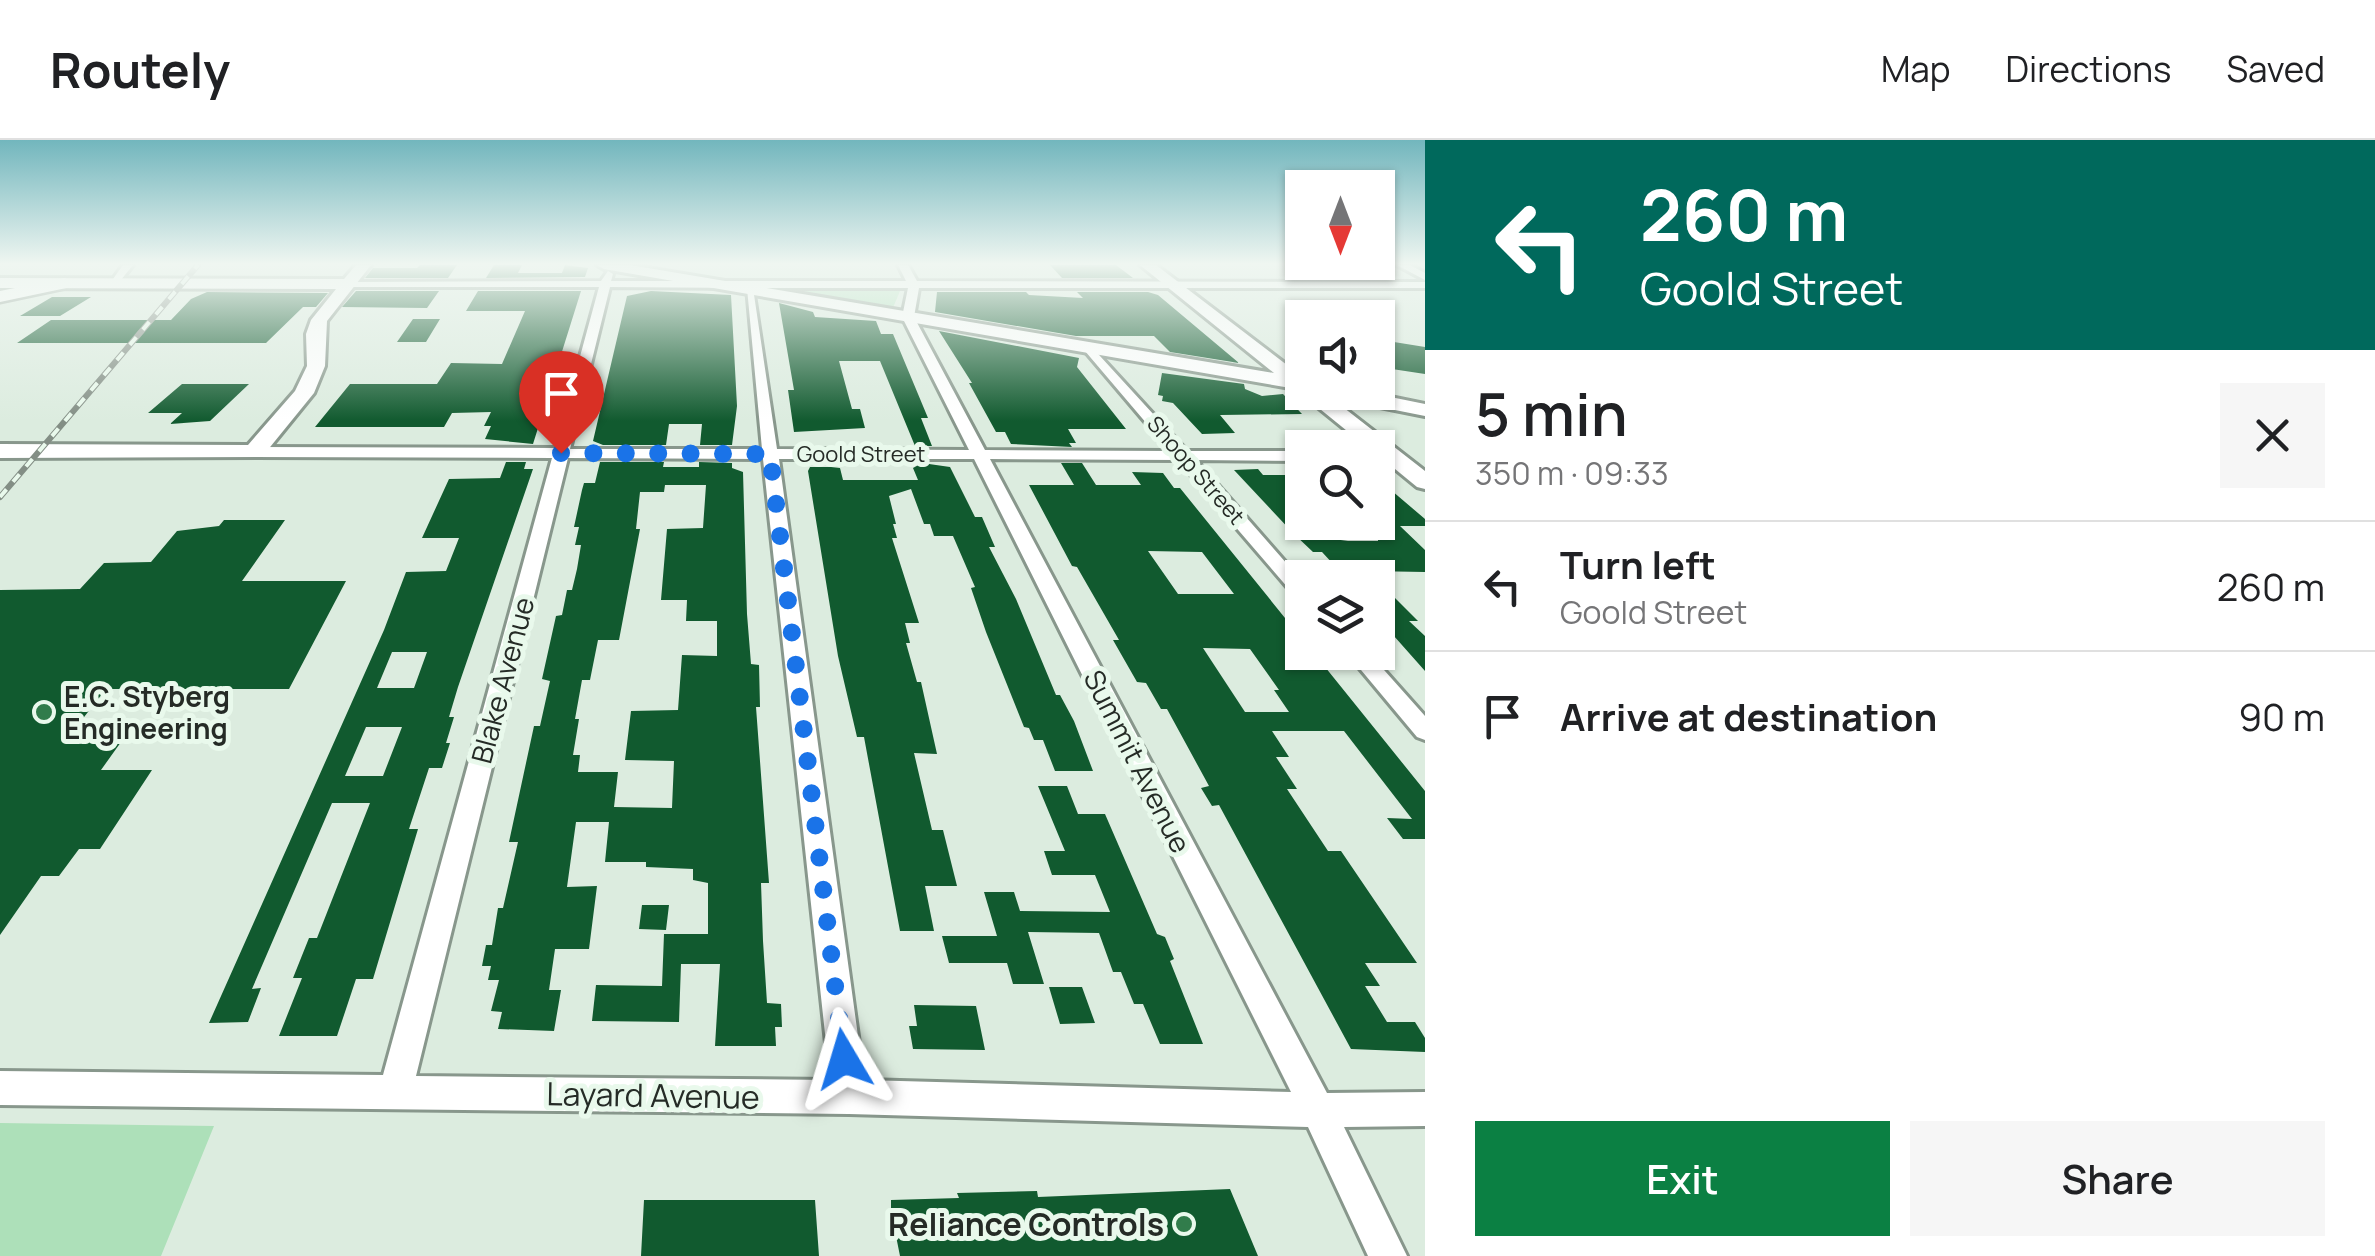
<!DOCTYPE html>
<meta charset="utf-8">
<style>
:root{--surface:#fff;--page:#f6f6f6;--text:#202124;--muted:#757577;--line:#e0e0e0;--accent:#0b8043}
body{margin:0;font-family:Manrope,sans-serif;background:var(--page);color:var(--text);height:100vh;display:flex;flex-direction:column;font-size:38px;white-space:nowrap}
*{box-sizing:border-box;margin:0}
p{font-size:32px;color:var(--muted)}
.icon{flex:none;width:55px;height:55px;fill:none;stroke:currentColor;stroke-width:2;stroke-linecap:round;stroke-linejoin:round}
.map{position:relative;flex:1;overflow:hidden}
.panel{display:flex;flex-direction:column;background:var(--surface);width:950px}
.panel>*{flex:none}
.guide{background:#00695c;color:#fff;overflow:hidden}
.needle{width:65px;rotate:180deg}
.fabs{position:absolute;left:1285px;top:30px;display:grid;gap:20px}
.fabs a{display:grid;place-items:center;width:110px;height:110px;border-radius:0px;background:var(--surface);box-shadow:0 2px 8px #0004;font-size:50px}
.pin{position:absolute;display:grid;place-items:center;width:85px;height:85px;color:#fff;margin:-102px -42px;border-radius:50% 50% 50% 0;rotate:-45deg;box-shadow:0 0 10px #0007}
.pin .icon{rotate:45deg}
.me{position:absolute;width:110px;margin:-55px;rotate:353deg;stroke-linejoin:round;filter:drop-shadow(0 0 8px #0008)}
.turn{display:flex;align-items:center;gap:35px;height:210px;padding:0 50px;font-size:45px}
.turn .icon{width:130px;height:130px;stroke-width:2.5}
.turn b{display:block;font-size:70px;line-height:85px}
.round{display:grid;place-items:center;flex:none;width:105px;height:105px;border-radius:0px;background:var(--page)}
.summary{display:flex;align-items:center;justify-content:space-between;height:170px;padding:0 50px}
h1{font-size:60px;font-weight:600;line-height:75px}
.primary-button{display:flex;gap:20px;margin-top:auto;padding:20px 50px}
.primary-button a{flex:1;height:115px;border-radius:0px;background:var(--accent);color:#fff;font-size:40px;font-weight:600;line-height:115px;text-align:center}
.primary-button a+a{background:var(--page);color:var(--text)}
ul{padding:0;list-style:none}
li{display:flex;align-items:center;gap:30px;height:130px;padding:0 50px;border-top:2px solid var(--line)}
li div{flex:1}
li b{display:block;font-size:38px}
li em{font-style:normal}
header{display:flex;align-items:center;gap:60px;box-sizing:border-box;height:140px;padding:0 50px;background:var(--surface);border-bottom:2px solid var(--line)}
header strong{font-size:48px}
nav{display:flex;gap:55px;margin-inline-start:auto;font-size:35px}
main{display:flex;flex:1;min-height:0}
.map>svg:first-child{display:block}
.green{fill:#ade0b9}
.building{fill:#115a2f;fill-rule:evenodd}
.lines{fill:none;stroke-linecap:round;stroke-linejoin:round}
.street-casing{stroke:#88978c;stroke-width:6}
.secondary-casing{stroke:#88978c;stroke-width:6}
.primary-casing{stroke:#88978c;stroke-width:5}
.street{fill:#fff;fill-rule:evenodd}
.secondary{fill:#fff;fill-rule:evenodd}
.primary{fill:#fff;fill-rule:evenodd}
.rail-casing{stroke:#838e85;stroke-width:6}
.rail{stroke:#e9f9ec;stroke-width:4;stroke-dasharray:10;stroke-linecap:butt}
.route{stroke:#1a73e8;stroke-width:18;stroke-dasharray:0 32.4}
.poi-dot{fill:#317c4b;stroke:#e9f9ec;stroke-width:4}
.labels{text-anchor:middle;dominant-baseline:central;stroke-width:10;stroke-linejoin:round;paint-order:stroke}
.far-street-label{font-size:22px;fill:#252b26;stroke:#e9f9ec}
.street-label{font-size:28px;fill:#252b26;stroke:#e9f9ec}
.poi-label{font-size:28px;font-weight:bold;fill:#252b26;stroke:#e9f9ec;text-anchor:start}
.near-street-label{font-size:32px;fill:#252b26;stroke:#e9f9ec}
.near-poi-label{font-size:32px;font-weight:bold;fill:#252b26;stroke:#e9f9ec;text-anchor:end}
</style>
<header>
<strong>Routely</strong>
<nav><a>Map</a><a>Directions</a><a>Saved</a></nav>
</header>
<main>
<div class="map">
<svg width="1425" height="1116" viewBox="0 0 1425 1116">
<rect width="100%" height="100%" fill="#dcecdf"/>
<path class="green" d="M787,151H900L892,170Z
M0,983L214,986L161,1116H0Z"/>
<path class="building" d="M420,125H457L448,138H365L373,128H417Z
M494,125H522L518,133H562L565,125L588,128L585,137L486,138Z
M1050,125H1116L1133,138H1062Z
M356,151H439L427,168L342,167Z
M478,151H581L533,304L485,299L491,286H484L491,272L452,273L444,287H315L350,244H437L451,223L502,224L525,171H466Z
M651,151L731,155L737,266L732,305H700L702,284H669L666,305H603L593,301L627,156Z
M207,152L328,153L316,167H303L266,203H17L51,180H171L191,159Z
M937,152H1026L1029,155L1083,158L1077,152H1148L1158,155L1239,223L1170,212L1154,196H1076L935,172Z
M52,157H91L60,176H20Z
M779,163L813,172L815,177L876,181L881,194H893L928,278H921L932,306H915L880,221H839L852,269H860L865,288L794,292L788,250H794Z
M413,179H440L426,202H397Z
M1378,185L1395,187L1394,202L1425,207V234L1392,229L1391,243H1378Z
M939,191L1079,218L1077,227L1126,289H1068L1076,303H1069L1072,307L1011,304L1005,292H996L969,243H972Z
M1162,233L1244,244L1245,249L1262,256L1283,254L1302,274L1220,275L1235,293L1202,294L1173,263L1162,261L1163,256L1158,255Z
M182,244H249L210,281L170,284L182,273H148Z
M506,322H526L524,329H533L458,547L449,577H454L446,603H450L442,628H429L409,689H418L373,839H356L337,896H279L302,838H293L309,798H317L370,663H332L252,849L261,848L248,882L209,883L384,490L406,432L446,431L459,398H422L449,339L500,338ZM392,512H427L414,548H377ZM366,587H402L383,636H345Z
M600,322H664L663,327H699V322L732,323V328L743,332L747,474L751,524L759,525L760,567H756L769,743H761L763,801L767,863L781,864L782,887H775L776,906H715L720,824H681L679,882L592,881L596,845L662,846L664,794H708V743L693,740V729L646,727V722H605L609,682H576L567,747L597,746L589,809H555L549,850H561L554,891L498,889L502,872L491,871L499,840H488L491,826H482L486,805H492L498,768H503L518,702H509L534,586H540L550,541L542,539L556,476L562,475L567,450H572L577,429L581,405H575L579,387H574L582,350L584,343H595ZM665,345H706L703,388L667,389L661,460H687L686,481H717V516L682,515L678,570L631,571L625,620L674,621L672,668L614,667L618,632H578L580,615H573L579,579H575L582,540H590L598,500H619L640,389H636L640,352H664Z
M922,323L950,327L975,377H982L995,407H989L1016,459L1056,555H1060L1074,581L1093,631H1055L1043,600H1034L1029,588L1024,587L986,492L971,448L975,447L953,396H934L930,384H924L911,349L889,356L896,384H893L897,398H892L919,483H905L910,503H906L917,542H921L937,614L914,613L932,690H943L957,746H925L934,791H900L864,597H857L838,516L808,331L810,327H831L840,328L843,340H918L913,328Z
M1061,323H1082L1096,345H1141L1132,332L1163,333L1174,348H1180L1302,499V512H1313L1425,651V699H1403L1387,678L1412,679L1344,591H1272L1289,617H1276L1297,649H1287L1328,711H1341L1417,823H1365L1380,846H1365L1387,882H1415L1425,898V912L1351,909L1219,665L1212,666L1201,648L1209,646L1167,569H1161L1146,543L1137,542L1113,500H1119L1077,427L1072,426L1029,345H1074ZM1148,411L1202,412L1234,454H1178ZM1203,508L1250,509L1279,550H1274L1289,572H1245Z
M1258,329L1263,335H1302V360H1287L1302,375V382H1310L1326,398L1348,401H1378V339L1425,379V386H1400L1425,410V432L1368,431L1374,438H1346L1322,412H1313L1294,394L1234,330Z
M224,380H285L242,441H346L289,549H106L70,595H126L101,630H152L100,709H79L59,736H41L0,795V450L80,449L104,423L151,422L177,391L219,386Z
M1378,441L1418,481H1409L1425,496V531L1378,478Z
M1038,646H1067L1078,674H1105L1157,794L1165,797L1174,819L1170,821L1203,904H1160L1143,864H1134L1121,832H1113L1099,793L1028,792L1044,844H1013L1007,823H949L942,796H997L984,752H1014L1020,771L1110,772L1095,735H1052L1044,711H1065Z
M642,765H669L666,790L639,789Z
M1049,847H1082L1095,883L1060,884Z
M914,865L976,866L985,910L913,909L909,886H917Z
M1230,1049L1258,1116H900L891,1071V1060L959,1058L957,1053L1037,1051L1038,1057Z
M644,1060H815L819,1116H641Z"/>
<g class="lines">
<defs>
<path id="street" d="M123,125H133L116,146H108Z
M898,125H908L917,141L1425,142V148H919L914,177L985,310L1170,311L1085,211V205L1089,204L1187,311H1302V321L1196,320L1302,441V458L1295,456L1178,320L990,319L1327,953L1425,952V986L1344,987L1407,1116H1368L1308,987L849,974L0,965V931L383,935L552,318L254,317L246,312L254,307L555,308L599,147H347L343,142L601,141L608,131L613,134L611,141H906ZM610,147L747,148L762,309H570ZM753,148H908L902,177L969,310L777,309ZM568,318L763,319L830,940L416,936ZM779,319H974L1291,952L864,940Z
M1397,125H1410L1425,133V140Z
M1346,512H1368L1425,576V600L1417,597Z"/>
<path id="secondary" d="M356,125H371L327,181L325,226L314,253L262,317L0,318V304L248,305L295,251L307,226L306,194L311,180L336,149L0,148V138L344,139Z
M597,125H630L1274,233L1140,125H1156L1300,235L1302,250L604,129Z
M1302,250L1366,252L1425,264V276L1330,257L1425,331V349L1417,347L1378,315V308H1368L1304,256Z"/>
<path id="primary" d="M65,138L73,143L71,147L0,162V151Z"/>
</defs>
<use href="#street" class="street-casing"/>
<use href="#secondary" class="secondary-casing"/>
<use href="#primary" class="primary-casing"/>
<use href="#street" class="street"/>
<use href="#secondary" class="secondary"/>
<use href="#primary" class="primary"/>
<defs>
<path id="rail" d="M0,357L198,125"/>
</defs>
<use href="#rail" class="rail-casing"/>
<use href="#rail" class="rail"/>
</g>
<linearGradient id="sky" x2="0" y2="1"><stop stop-color="#72b6bd"/><stop offset="0.44" stop-color="#eff6f1"/><stop offset="1" stop-color="#eff6f1" stop-opacity="0"/></linearGradient>
<rect width="1425" height="281" fill="url(#sky)"/>
<g class="lines">
<path class="route" d="M561,313L770,314L844,919"/>
</g>
<g class="poi-dot">
<circle cx="44" cy="572" r="10"/>
<circle cx="1184" cy="1084" r="10"/>
</g>
<g class="labels">
<g class="far-street-label">
<text x="861" y="314">Goold Street</text>
<text transform="translate(1196 330) rotate(49)">Shoop Street</text>
</g>
<g class="street-label">
<text transform="translate(502 540) rotate(-75)">Blake Avenue</text>
<text transform="translate(1138 621) rotate(63)">Summit Avenue</text>
</g>
<g class="poi-label">
<text x="64" y="556">E.C. Styberg<tspan x="64" dy="32">Engineering</tspan></text>
</g>
<g class="near-street-label">
<text transform="translate(653 955) rotate(1)">Layard Avenue</text>
</g>
<g class="near-poi-label">
<text x="1164" y="1084">Reliance Controls</text>
</g>
</g>
</svg>
<div class="fabs">
<a><svg class="needle" viewBox="-14 -14 28 28"><path d="M0-13l5 13h-10z" fill="#e53935"/><path d="M0 13l5-13h-10z" fill="#757577"/></svg></a>
<a><svg class="icon" aria-label="sound" viewBox="0 0 24 24"><path d="M4 9h4l5-4v14l-5-4H4zM17 9q2 3 0 6"/></svg></a>
<a><svg class="icon" aria-label="search" viewBox="0 0 24 24"><circle cx="10" cy="10" r="6"/><path d="M15 15l6 6"/></svg></a>
<a><svg class="icon" aria-label="layers" viewBox="0 0 24 24"><path d="M12 4l9 5-9 5-9-5zM3 14l9 5 9-5"/></svg></a>
</div>
<div class="pin" style="left:561px;top:313px;background:#d93025"><svg class="icon" aria-label="arrive" viewBox="0 0 24 24"><path d="M6 21V4h12l-3 4 3 4H6"/></svg></div>
<svg class="me" style="left:844px;top:919px" viewBox="-20 -20 40 40"><path d="M0-17L14 15 0 8-14 15z" fill="#1a73e8" stroke="#fff" stroke-width="4"/></svg>
</div>
<section class="panel">
<div class="guide">
<div class="turn"><svg class="icon" aria-label="left" viewBox="0 0 24 24"><path d="M17 20v-9H6M10 6l-5 5 5 5"/></svg><div><b>260 m</b>Goold Street</div></div>
</div>
<div class="summary"><div><h1>5 min</h1><p>350 m · 09:33</p></div><a class="round"><svg class="icon" aria-label="close" viewBox="0 0 24 24"><path d="M6 6l12 12M18 6L6 18"/></svg></a></div>
<ul>
<li><svg class="icon" aria-label="left" viewBox="0 0 24 24"><path d="M17 20v-9H6M10 6l-5 5 5 5"/></svg><div><b>Turn left</b><p>Goold Street</p></div><em>260 m</em></li>
<li><svg class="icon" aria-label="arrive" viewBox="0 0 24 24"><path d="M6 21V4h12l-3 4 3 4H6"/></svg><div><b>Arrive at destination</b></div><em>90 m</em></li>
</ul>
<div class="primary-button"><a>Exit</a><a>Share</a></div>
</section>
</main>
